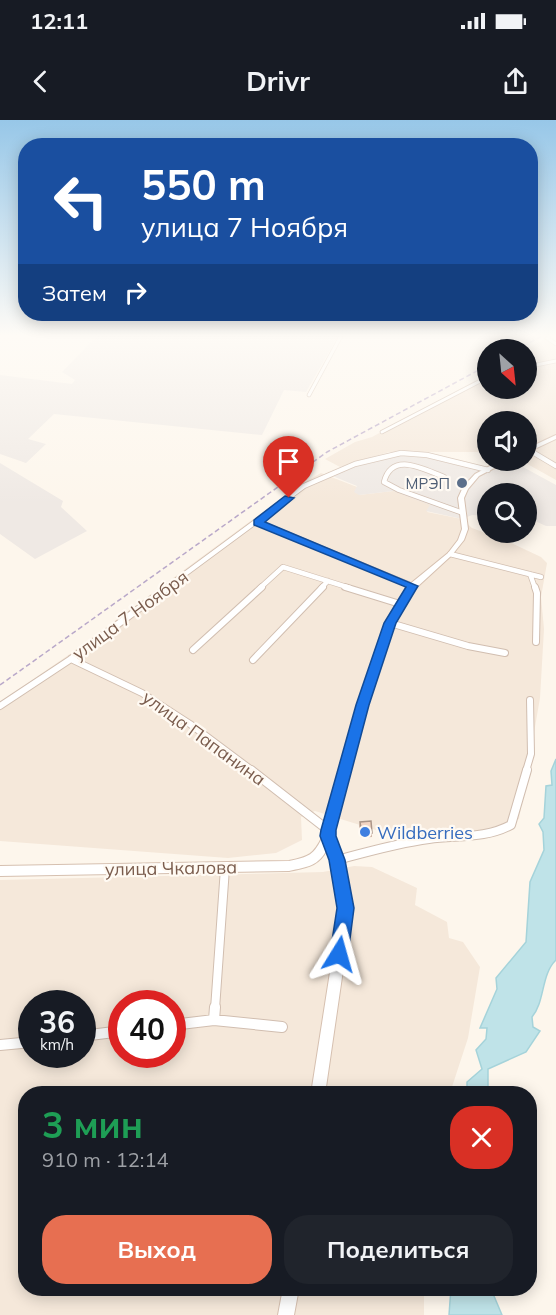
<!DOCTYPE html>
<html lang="ru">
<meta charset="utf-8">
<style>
:root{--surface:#171b24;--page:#20242c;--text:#f1f3f6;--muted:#9ea1a6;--accent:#e76f51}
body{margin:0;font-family:Mulish,sans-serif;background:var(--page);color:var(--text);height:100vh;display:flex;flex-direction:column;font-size:22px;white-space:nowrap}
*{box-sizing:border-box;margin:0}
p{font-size:20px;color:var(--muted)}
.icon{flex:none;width:33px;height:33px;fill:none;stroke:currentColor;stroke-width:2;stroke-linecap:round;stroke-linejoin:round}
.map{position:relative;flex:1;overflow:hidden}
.panel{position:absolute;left:18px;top:966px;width:519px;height:210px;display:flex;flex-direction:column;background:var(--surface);border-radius:24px;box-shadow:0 3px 15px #0003}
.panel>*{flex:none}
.guide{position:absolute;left:18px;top:18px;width:520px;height:183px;border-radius:24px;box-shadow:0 3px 15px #0003;background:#1a4fa0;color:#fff;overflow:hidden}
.needle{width:39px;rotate:153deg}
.buttons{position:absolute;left:477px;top:219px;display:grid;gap:12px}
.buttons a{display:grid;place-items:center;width:60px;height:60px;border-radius:50%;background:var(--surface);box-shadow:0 3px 15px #0003;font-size:30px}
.speed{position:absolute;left:18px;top:870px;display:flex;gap:12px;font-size:30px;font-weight:700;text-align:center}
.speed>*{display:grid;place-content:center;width:78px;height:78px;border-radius:50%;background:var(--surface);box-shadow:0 3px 15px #0003;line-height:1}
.speed small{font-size:15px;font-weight:400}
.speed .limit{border:9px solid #d22;background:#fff;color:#111}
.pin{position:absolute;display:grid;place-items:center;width:51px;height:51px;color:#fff;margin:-62px -26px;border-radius:50% 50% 50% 0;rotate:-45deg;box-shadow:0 0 6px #0007}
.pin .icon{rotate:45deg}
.me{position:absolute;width:66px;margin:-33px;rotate:8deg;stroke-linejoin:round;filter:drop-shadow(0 0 4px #0008)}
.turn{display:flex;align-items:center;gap:21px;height:126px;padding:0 24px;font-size:27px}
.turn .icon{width:78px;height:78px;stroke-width:2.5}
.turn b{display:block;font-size:42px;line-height:51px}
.then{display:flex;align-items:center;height:57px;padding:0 24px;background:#0003;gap:12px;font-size:22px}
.round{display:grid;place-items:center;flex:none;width:63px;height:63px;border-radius:24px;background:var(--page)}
.headline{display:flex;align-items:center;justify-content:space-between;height:102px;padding:0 24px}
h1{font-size:36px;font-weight:700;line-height:45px;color:#1e9e55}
.action{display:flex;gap:12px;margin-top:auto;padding:12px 24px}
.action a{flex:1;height:69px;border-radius:24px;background:var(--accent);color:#fff;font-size:24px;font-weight:700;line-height:69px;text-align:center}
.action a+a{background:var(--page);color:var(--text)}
.status{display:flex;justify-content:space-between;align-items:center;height:42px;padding:0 30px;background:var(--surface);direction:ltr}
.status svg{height:16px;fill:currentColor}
header{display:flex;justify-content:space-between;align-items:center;height:78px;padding:0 24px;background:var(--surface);font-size:27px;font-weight:700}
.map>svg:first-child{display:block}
.residential{fill:#f5e8da;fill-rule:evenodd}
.industrial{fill:#efe9e4}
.water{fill:#bfe3e8;stroke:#a5d3da;stroke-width:1.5}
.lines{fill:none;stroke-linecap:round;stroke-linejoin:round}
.street-far4-casing{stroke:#d1beb0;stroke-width:4.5}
.street-far3-casing{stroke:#d1beb0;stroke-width:6}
.street-far2-casing{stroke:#d1beb0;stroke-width:8}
.street-far1-casing{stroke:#d1beb0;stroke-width:10}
.street-casing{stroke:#d1beb0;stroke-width:12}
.secondary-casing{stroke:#d6c0b0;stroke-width:2}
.street-far4{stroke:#fff;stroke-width:3}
.street-far3{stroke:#fff;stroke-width:4.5}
.street-far2{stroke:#fff;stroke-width:6}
.street-far1{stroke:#fff;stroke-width:8}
.street{stroke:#fff;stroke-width:10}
.secondary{fill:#fff;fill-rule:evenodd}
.rail{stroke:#b9a8c9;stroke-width:1.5;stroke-dasharray:5 3;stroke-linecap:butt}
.wall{fill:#d1b7a8}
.building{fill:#f3d5c3;stroke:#aa9588;stroke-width:1.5}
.route{fill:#1a73e8;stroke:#114b97;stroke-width:1.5}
.service-dot{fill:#5c6f8a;stroke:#fffaf3;stroke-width:2}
.shop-dot{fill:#3f7fe0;stroke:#fffaf3;stroke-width:2}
.labels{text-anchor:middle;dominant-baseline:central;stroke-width:4.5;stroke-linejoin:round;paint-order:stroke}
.far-service-label{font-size:15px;fill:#4e5e75;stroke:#fffaf3;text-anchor:end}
.street-label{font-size:18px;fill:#7a5c4d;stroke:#fffaf3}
.shop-label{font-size:18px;fill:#366cbe;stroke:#fffaf3;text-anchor:start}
</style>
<div class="status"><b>12:11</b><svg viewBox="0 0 49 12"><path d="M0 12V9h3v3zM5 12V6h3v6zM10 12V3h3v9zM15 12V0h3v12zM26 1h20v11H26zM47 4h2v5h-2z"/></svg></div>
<header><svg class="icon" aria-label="back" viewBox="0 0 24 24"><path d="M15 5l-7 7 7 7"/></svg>Drivr<svg class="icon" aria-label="share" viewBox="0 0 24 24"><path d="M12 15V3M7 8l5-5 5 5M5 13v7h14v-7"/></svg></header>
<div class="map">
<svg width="556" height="1195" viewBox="0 0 556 1195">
<rect width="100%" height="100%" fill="#fdf6ec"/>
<path class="residential" d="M545,219L556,220V360L522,341L526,340V302H488L487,332H389L340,347L325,339L355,322L372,317L484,256L482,253L487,250L488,268H526V229Z
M321,353L357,367L359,375L393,371L403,373L431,385L427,392L462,399L472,408L507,421L541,437L547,443L541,477L544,509L540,578L519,699L477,712L392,715L315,691L301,697L302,720L276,733L228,738L0,721V582L67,536L301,364Z
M354,746L372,747L417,768L415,785L447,802L449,818L463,822L480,847L468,918L450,973L26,974V1168L424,1169V1195H0V760L323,752ZM32,884H82V934H32ZM122,884H172V934H122Z"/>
<path class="industrial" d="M97,216H338L306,272L284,270L262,315L54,294L28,319L46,324L26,343L0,334V255L72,264L75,260L62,252Z
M403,334L430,337L488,352L512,341L556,365V406H546L533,400L527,402L526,374H488L487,396L472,395L462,399L426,391L430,385L393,371L359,375L354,372L357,366L330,355L353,346Z
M0,343L63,381L61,387L87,411L35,439L0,414Z"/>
<path class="water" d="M556,639V840C541,854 545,882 532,897L533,907L540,911L526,932L488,949V970L485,973H467V962L482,949L476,930L486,919L487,908H480L497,869L496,858L526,822L530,762L544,730L543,712L539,704L544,698L546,666L552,665L551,651Z
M451,1168L491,1169L502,1195H449Z"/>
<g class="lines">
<defs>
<path id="street-far4" d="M549,216L547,218L556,224
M526,247L556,241
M309,275L341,216
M382,312L488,257"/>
<path id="street-far3" d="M529,330L556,346
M444,357C423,349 392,331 384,362L399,370L463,393
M258,402L413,466
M450,434L541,457
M530,454L535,468
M166,468L304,366L355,344L401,333L427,335L488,350
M260,468L283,447L350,468
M321,468L328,461"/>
<path id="street-far2" d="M345,467L400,484
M535,467L537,473L536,522
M390,503L468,526L505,533
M193,530L262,467
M71,539L142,573L190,604L253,651
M253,540L323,467
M0,586L71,539L168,467
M526,651L531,634L530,580"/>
<path id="street-far1" d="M251,650L328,710
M337,740C367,732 398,723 429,719C457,715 485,719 511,705L527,650
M215,889L225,748"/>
<path id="street" d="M214,900L215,887
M172,905L214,900L282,907
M82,916L122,911
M0,925L32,922"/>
<path id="secondary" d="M556,315V319L526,333V329Z
M501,340H510L479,356L468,369L464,378L468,409L464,420L452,435L416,468L403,485L394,503L366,585L333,716L342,740L352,788L325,974H311L340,788L332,740L327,729C319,746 307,747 289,751L0,756V746L289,741C309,737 314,735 323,716L358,585L386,503L396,484L410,464L448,433L458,420L462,409L458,378L463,367L475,354Z
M283,1168H299L294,1195H278Z"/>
</defs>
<use href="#street-far4" class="street-far4-casing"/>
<use href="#street-far3" class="street-far3-casing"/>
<use href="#street-far2" class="street-far2-casing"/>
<use href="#street-far1" class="street-far1-casing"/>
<use href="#street" class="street-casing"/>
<use href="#secondary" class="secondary-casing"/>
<use href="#street-far4" class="street-far4"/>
<use href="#street-far3" class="street-far3"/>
<use href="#street-far2" class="street-far2"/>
<use href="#street-far1" class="street-far1"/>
<use href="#street" class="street"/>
<use href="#secondary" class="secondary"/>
<path class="rail" d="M516,230L542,216
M0,565L327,332L488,245"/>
</g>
<path class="wall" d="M360,702L372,713V717L361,718L359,706Z"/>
<path class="building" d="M371,701L372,713L362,714L360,702Z"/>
<linearGradient id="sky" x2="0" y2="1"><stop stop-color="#97c7e8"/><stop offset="0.56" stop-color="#fefbf6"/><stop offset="1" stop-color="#fefbf6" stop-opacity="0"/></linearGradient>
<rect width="556" height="384" fill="url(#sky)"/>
<path class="route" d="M285,376L294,378L265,402L418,466L396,503L369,585L336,710V716L345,740L354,788L348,834L345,840L339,843L332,840L330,834L337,788L329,740L320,716L321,710L356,585L384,503L406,467L254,405V400Z"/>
<circle class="service-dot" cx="462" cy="363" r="6"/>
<circle class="shop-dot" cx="365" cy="712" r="6"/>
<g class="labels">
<g class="far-service-label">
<text x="450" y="363">МРЭП</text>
</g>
<g class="street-label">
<text transform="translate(130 495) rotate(-36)">улица 7 Ноября</text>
<text transform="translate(204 618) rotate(36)">улица Папанина</text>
<text transform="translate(171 748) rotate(-1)">улица Чкалова</text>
</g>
<g class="shop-label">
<text x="377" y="712">Wildberries</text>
</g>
</g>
</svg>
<div class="buttons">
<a><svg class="needle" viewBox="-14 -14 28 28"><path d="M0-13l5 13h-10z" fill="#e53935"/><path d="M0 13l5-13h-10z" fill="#9ea1a6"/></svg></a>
<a><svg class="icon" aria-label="sound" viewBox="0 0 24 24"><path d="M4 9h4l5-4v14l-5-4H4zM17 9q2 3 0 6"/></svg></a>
<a><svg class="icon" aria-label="search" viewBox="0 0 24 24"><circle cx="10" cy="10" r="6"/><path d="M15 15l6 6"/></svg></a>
</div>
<div class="speed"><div>36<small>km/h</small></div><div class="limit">40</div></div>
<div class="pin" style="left:289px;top:378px;background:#d93025"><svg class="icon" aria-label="arrive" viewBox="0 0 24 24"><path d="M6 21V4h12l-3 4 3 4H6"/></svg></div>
<svg class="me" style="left:339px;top:834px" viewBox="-20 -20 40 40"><path d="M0-17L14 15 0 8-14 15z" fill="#1a73e8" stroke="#fff" stroke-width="4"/></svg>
<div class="guide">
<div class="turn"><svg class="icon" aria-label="left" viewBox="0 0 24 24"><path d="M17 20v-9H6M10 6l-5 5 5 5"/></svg><div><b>550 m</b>улица 7 Ноября</div></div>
<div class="then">Затем<svg class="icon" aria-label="right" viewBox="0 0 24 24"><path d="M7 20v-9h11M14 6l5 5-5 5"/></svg></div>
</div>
<section class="panel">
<div class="headline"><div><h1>3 мин</h1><p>910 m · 12:14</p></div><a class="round" style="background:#d93025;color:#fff"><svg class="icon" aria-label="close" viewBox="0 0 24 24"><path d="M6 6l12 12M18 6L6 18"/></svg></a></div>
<div class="action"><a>Выход</a><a>Поделиться</a></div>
</section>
</div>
